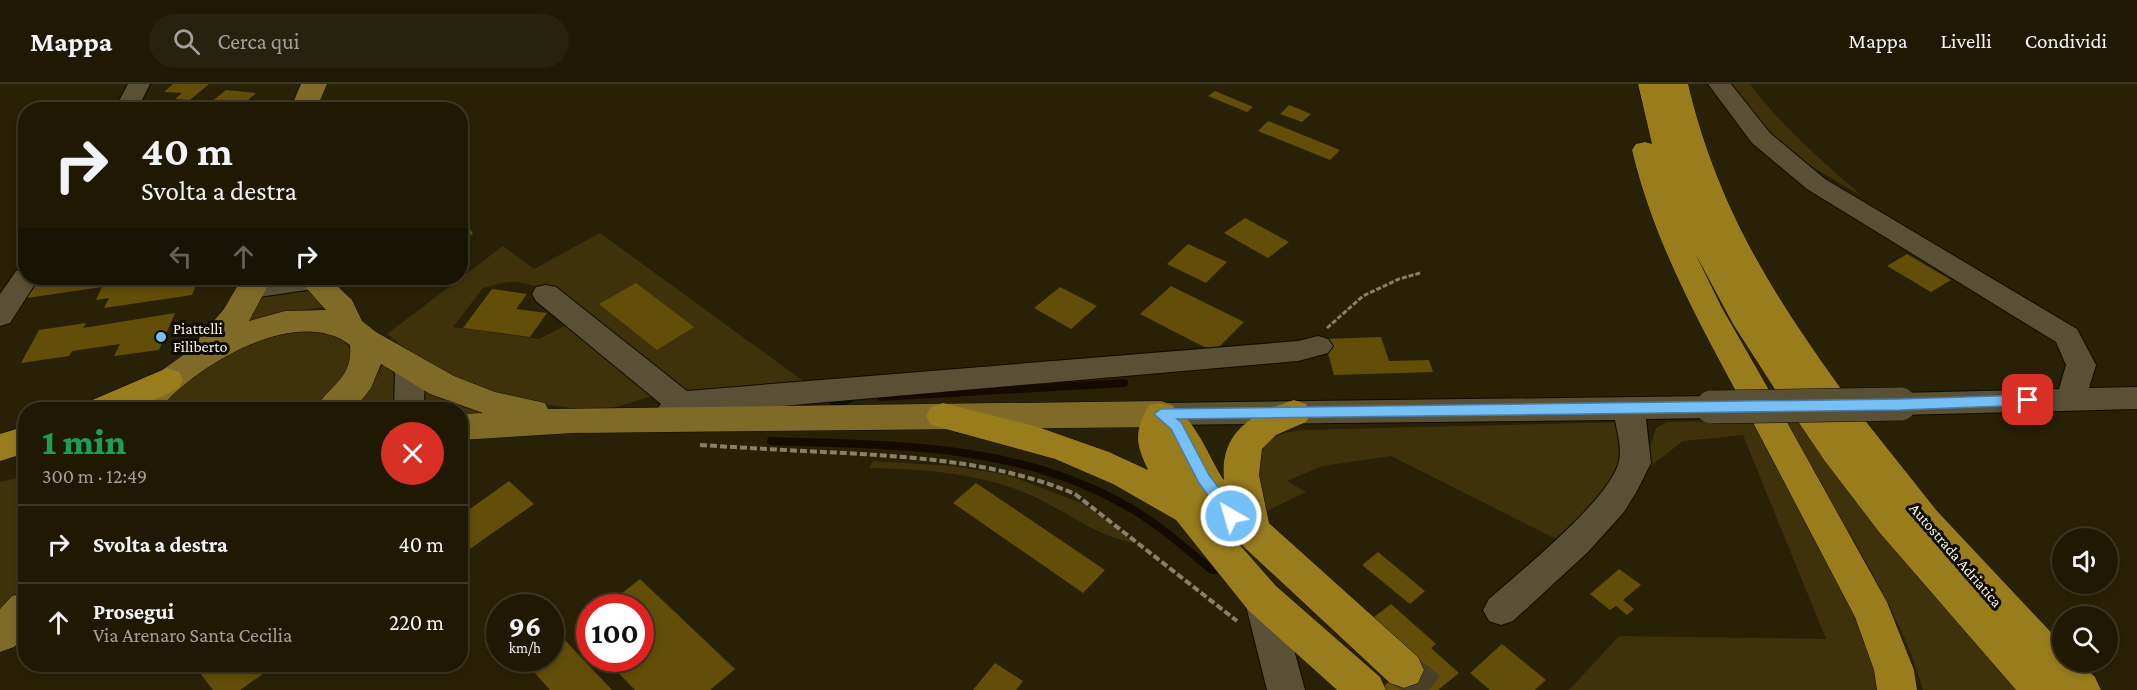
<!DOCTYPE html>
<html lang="it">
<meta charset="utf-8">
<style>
:root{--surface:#1f1904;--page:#27220e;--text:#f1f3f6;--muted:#a1a09a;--line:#3c3826}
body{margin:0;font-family:"Crimson Pro",serif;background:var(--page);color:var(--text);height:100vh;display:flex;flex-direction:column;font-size:22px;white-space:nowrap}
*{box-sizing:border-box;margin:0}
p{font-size:20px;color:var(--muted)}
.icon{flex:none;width:33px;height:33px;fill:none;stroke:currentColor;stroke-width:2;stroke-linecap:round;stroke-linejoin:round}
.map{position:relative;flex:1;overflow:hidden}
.side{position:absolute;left:18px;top:318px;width:450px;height:270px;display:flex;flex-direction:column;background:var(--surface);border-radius:24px;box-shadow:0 3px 9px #0003,0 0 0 2px var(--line)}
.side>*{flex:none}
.guide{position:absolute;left:18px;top:18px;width:450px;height:183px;border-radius:24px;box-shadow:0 3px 9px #0003,0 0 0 2px var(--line);background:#1f1904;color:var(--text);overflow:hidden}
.buttons{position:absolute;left:2052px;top:444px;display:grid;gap:12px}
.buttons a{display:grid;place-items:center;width:66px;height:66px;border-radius:50%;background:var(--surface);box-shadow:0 3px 9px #0003,0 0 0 2px var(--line);font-size:30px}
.speed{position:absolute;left:486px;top:510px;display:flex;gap:12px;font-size:30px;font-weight:700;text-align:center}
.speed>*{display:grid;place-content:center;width:78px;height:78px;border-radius:50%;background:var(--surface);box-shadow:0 3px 9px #0003,0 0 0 2px var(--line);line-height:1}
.speed small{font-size:15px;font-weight:400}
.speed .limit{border:9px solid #d22;background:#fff;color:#111}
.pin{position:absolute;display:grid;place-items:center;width:51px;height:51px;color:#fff;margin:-26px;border-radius:12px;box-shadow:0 3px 9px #0006}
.me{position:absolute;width:66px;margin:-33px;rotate:322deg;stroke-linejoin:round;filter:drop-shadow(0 0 4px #0008)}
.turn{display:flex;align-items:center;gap:21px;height:126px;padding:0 24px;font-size:27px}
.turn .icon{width:78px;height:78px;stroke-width:2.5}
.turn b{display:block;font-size:42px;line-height:51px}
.lanes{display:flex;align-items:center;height:57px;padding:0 24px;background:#0003;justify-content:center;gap:30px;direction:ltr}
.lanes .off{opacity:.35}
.round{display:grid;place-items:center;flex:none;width:63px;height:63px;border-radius:32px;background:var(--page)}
.summary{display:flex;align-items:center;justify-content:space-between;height:102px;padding:0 24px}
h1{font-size:36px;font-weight:800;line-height:45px;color:#1e9e55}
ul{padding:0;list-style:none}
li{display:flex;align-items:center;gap:18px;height:78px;padding:0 24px;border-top:2px solid var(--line)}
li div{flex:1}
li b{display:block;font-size:22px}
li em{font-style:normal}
header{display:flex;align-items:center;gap:36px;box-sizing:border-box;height:84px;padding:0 30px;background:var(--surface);border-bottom:2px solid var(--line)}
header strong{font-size:28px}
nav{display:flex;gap:33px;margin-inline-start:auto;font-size:21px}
.search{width:420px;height:54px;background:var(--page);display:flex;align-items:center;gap:15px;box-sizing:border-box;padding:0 21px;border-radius:33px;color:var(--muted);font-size:22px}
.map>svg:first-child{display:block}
.green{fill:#3f320a}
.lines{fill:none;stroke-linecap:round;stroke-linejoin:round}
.stream{stroke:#130b00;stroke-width:8}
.building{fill:#624e08}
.highway-tunnel{stroke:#484027;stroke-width:36;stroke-dasharray:36 18;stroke-linecap:butt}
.minor-casing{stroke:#110a00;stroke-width:2}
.major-casing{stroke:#110a00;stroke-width:1}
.highway-casing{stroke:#110a00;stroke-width:1}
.path-far1{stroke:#87806b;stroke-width:3;stroke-dasharray:5 2;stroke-linecap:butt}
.path{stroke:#87806b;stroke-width:4;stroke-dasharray:7 3;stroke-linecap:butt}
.minor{fill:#595035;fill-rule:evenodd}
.major{fill:#7f6b27;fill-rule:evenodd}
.highway{fill:#997d1d;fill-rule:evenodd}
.minor-bridge-casing{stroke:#110a00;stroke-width:34;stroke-linecap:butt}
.minor-bridge{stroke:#595035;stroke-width:33}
.route{fill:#75c0f6;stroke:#4c7da0;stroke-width:1.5}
.poi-dot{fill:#75c0f6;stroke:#0e0b03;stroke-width:2}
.labels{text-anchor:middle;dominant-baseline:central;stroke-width:6;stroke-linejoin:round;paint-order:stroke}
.poi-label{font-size:16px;fill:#f8f3e4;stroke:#0e0b03;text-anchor:start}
.street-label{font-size:16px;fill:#f8f3e4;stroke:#0e0b03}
</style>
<header>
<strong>Mappa</strong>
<div class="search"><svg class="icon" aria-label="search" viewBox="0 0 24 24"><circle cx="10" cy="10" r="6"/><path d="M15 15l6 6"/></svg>Cerca qui</div>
<nav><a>Mappa</a><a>Livelli</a><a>Condividi</a></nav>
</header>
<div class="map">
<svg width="2137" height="606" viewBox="0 0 2137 606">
<rect width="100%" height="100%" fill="#292106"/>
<path class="green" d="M1727,0H1750C1782,43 1822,77 1862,112L1807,80L1775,57Z
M600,149L810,302L689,314L551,201C538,206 527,198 513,198C503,198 493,202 483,204L453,243L539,255L572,238L662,309L613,324L579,325L502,315L420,276L387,250L503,162L534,185Z
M307,205L326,223L275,229L240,242L262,209Z
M323,246C332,251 345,255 350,265C359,283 327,316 313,325L157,326C185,292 235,261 277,248C290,244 308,247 323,246Z
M383,280L400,295L399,325L348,326L371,303Z
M423,307L455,321L491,331L461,336L460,326H418Z
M1781,336L1799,337L2021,606H1923C1911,563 1891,524 1870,485C1842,434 1812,385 1781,336Z
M1760,337L1854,525L1877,589L1880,606H1569L1619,552L1826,555L1743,351L1683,357L1642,389L1656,344L1667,338Z
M1626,338L1628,374L1564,459L1391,372L1322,382L1287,397L1306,408L1267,427C1256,403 1250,365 1279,351C1286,348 1295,347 1302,346Z
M873,377L953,382L1008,391L1086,421L1134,459C1097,452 1068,429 1035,413C982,389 926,385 869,384Z
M25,392V507L0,532V398Z"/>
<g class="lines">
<path class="stream" d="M881,313L1124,299
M834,320L849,315
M771,357C892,361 1016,359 1125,421C1156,438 1184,463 1212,486H1221"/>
</g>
<path class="building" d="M173,0H209L190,16L175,15L182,9L164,8Z
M226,6L256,9L237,26L204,24Z
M1215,7L1253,23L1247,28L1208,12Z
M1289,21L1311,30L1302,38L1280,30Z
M1268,37L1340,66L1330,76L1258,47Z
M1245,134L1289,158L1268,174L1224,149Z
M465,136L473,150L460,154V137Z
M1188,160L1227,178L1206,199L1167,180Z
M1907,170L1951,196L1931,208L1887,182Z
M38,194H199L192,211L104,224L109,214L96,216L102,203L27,214Z
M636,199L694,243L657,266L599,220Z
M1171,202L1244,238L1214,268L1140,230Z
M1060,203L1097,222L1071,245L1034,224Z
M492,205L527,210L516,225L547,229L530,253L463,244Z
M175,229L159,266L114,272L120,260L72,267L69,272L21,279L39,246L86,239L83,244Z
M1381,253L1389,277L1429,276L1433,288L1334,291L1324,255Z
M509,397L534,420L460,472V416L470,425Z
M976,399L1105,486L1083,509L953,419Z
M1378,468L1425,507L1410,520L1362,481Z
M1619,485L1641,501L1623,516L1634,525L1627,531L1616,522L1610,526L1590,510Z
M640,495L735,585L710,606H635L604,574H640V524H603Z
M1391,520L1436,560L1431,564L1459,589L1438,606H1379L1411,580L1366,539Z
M590,533V560L574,545Z
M562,553L612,606H550L527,580L534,574H550V562Z
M1502,560L1546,596L1535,606H1490L1470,589Z
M995,579L1023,597L1016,606H973Z
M193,580H277L240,606H213Z"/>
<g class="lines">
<path class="highway-tunnel" d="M1404,586L1429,606"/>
<defs>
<path id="minor" d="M128,0H150L137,26H114Z
M1708,0H1731L1770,49L1825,95L2077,245L2096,281L2089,304L2137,303V325L1900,331L1889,328L1885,320L1889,312L1900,309L2059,305L2066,281L2056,258L1807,105L1752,59Z
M26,184V194H39L10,239L0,242V210L16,187Z
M268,194H326L328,196L324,202L314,205L253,214L243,212L239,205L243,198Z
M546,201L556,203L687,307L1298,257L1318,252L1328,255L1333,262L1328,269L1298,277L689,330C676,343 672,350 653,344L649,336L661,320L536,217L532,210L536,203Z
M410,273L420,276L425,284L424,326H394L395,284L400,276Z
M1712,312L1723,315L1727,323L1723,331L1712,334L1646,335L1651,379L1637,407L1624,428L1588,468L1513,537L1501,541L1489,537L1483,526L1489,515C1519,488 1611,415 1619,377C1622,364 1617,348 1615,336L1161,341L1150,338L1146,330L1150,322L1161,319Z
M1262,499L1274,503L1280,514L1305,606H1267L1244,514L1250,503Z"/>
<path id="major" d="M301,0H327L316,26H290Z
M242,194H272L249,237L285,227L326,226L297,194H329L352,216L362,237L376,248L454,292L495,308L545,319L548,325L1161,317L1173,321L1178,330L1173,339L1161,343L573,349L460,356V330L483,329L430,310L381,280L371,304L354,326H315C329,300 353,296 350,261C297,220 194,282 159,326H123L144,299L196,262L200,253L224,225Z
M26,508V551L14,563L0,568V525L12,512Z"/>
<path id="highway" d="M1638,0H1688C1717,120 1768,203 1839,302L1844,311L1840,317L1852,320L1937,427L2062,560V578H2080L2095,593L2101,606H2016L1879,448L1824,376L1793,330L1796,324L1785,321L1733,240L1695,169L1722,224L1773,313L1769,319L1778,322L1887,518L1914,586L1917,606H1877L1874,586L1855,533L1749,331L1753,324L1744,322L1739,313C1696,233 1653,155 1632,66L1636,60L1645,58L1652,60Z
M167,284L179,288L183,296L179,304L134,326H85L90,317Z
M1294,316L1306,320L1311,329L1306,338L1276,351L1262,365L1259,391L1269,439L1418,573L1424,586L1418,599L1404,604L1390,599L1232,452L1276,502L1380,593L1386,606H1337L1248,526L1176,436L1113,400L1055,375L931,341L926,332L931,323L943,319L1038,343L1109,368L1148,386C1135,359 1134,348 1149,321C1188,309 1206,370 1224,396C1219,347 1254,329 1294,316Z
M26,342V369L0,377V350Z"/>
</defs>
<use href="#minor" class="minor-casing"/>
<use href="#major" class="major-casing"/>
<use href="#highway" class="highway-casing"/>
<path class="path-far1" d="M1327,244L1363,212L1399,195L1420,189"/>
<path class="path" d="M700,361C749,364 798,367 846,369C925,374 1001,379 1075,410L1237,537"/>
<use href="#minor" class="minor"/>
<use href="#major" class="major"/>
<use href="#highway" class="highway"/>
<defs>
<path id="minor-bridge" d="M1712,323L1900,320"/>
</defs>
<use href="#minor-bridge" class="minor-bridge-casing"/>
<use href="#minor-bridge" class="minor-bridge"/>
</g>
<path class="route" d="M2028,311L2035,316L2028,321L1900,326L1177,335L1181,338L1209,391L1237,427L1239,432L1237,436H1226L1199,399L1171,345L1154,330L1161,325L1900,315Z"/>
<circle class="poi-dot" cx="161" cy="253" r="6"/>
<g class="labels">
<g class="poi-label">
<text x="173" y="244">Piattelli<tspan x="173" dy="18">Filiberto</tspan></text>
</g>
<g class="street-label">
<text transform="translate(1956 471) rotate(49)">Autostrada Adriatica</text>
</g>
</g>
</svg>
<div class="buttons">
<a><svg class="icon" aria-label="sound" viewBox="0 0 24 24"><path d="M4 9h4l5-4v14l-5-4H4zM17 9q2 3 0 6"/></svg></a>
<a><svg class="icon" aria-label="search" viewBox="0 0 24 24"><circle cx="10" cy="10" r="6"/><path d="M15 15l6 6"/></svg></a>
</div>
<div class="speed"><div>96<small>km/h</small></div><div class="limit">100</div></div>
<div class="pin" style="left:2028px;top:316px;background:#d93025"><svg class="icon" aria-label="arrive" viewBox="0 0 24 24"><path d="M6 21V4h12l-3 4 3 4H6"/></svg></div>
<svg class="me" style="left:1231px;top:432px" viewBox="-20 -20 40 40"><circle r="17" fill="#75c0f6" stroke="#fff" stroke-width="3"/><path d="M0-11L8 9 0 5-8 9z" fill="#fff"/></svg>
<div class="guide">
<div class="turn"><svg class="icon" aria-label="right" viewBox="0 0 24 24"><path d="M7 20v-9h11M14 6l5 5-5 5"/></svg><div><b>40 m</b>Svolta a destra</div></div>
<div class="lanes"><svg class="icon off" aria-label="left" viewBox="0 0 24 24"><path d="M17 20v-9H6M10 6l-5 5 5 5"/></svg><svg class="icon off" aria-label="ahead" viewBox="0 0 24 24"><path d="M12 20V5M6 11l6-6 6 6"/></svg><svg class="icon" aria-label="right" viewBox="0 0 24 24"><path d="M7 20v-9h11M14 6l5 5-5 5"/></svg></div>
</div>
<section class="side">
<div class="summary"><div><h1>1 min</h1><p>300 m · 12:49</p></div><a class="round" style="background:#d93025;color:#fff"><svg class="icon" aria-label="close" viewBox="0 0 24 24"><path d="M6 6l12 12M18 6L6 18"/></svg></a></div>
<ul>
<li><svg class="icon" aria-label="right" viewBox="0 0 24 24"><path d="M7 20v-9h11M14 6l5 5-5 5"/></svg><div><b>Svolta a destra</b></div><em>40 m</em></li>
<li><svg class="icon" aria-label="ahead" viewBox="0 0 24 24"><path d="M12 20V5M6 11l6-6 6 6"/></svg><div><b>Prosegui</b><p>Via Arenaro Santa Cecilia</p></div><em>220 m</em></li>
</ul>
</section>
</div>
